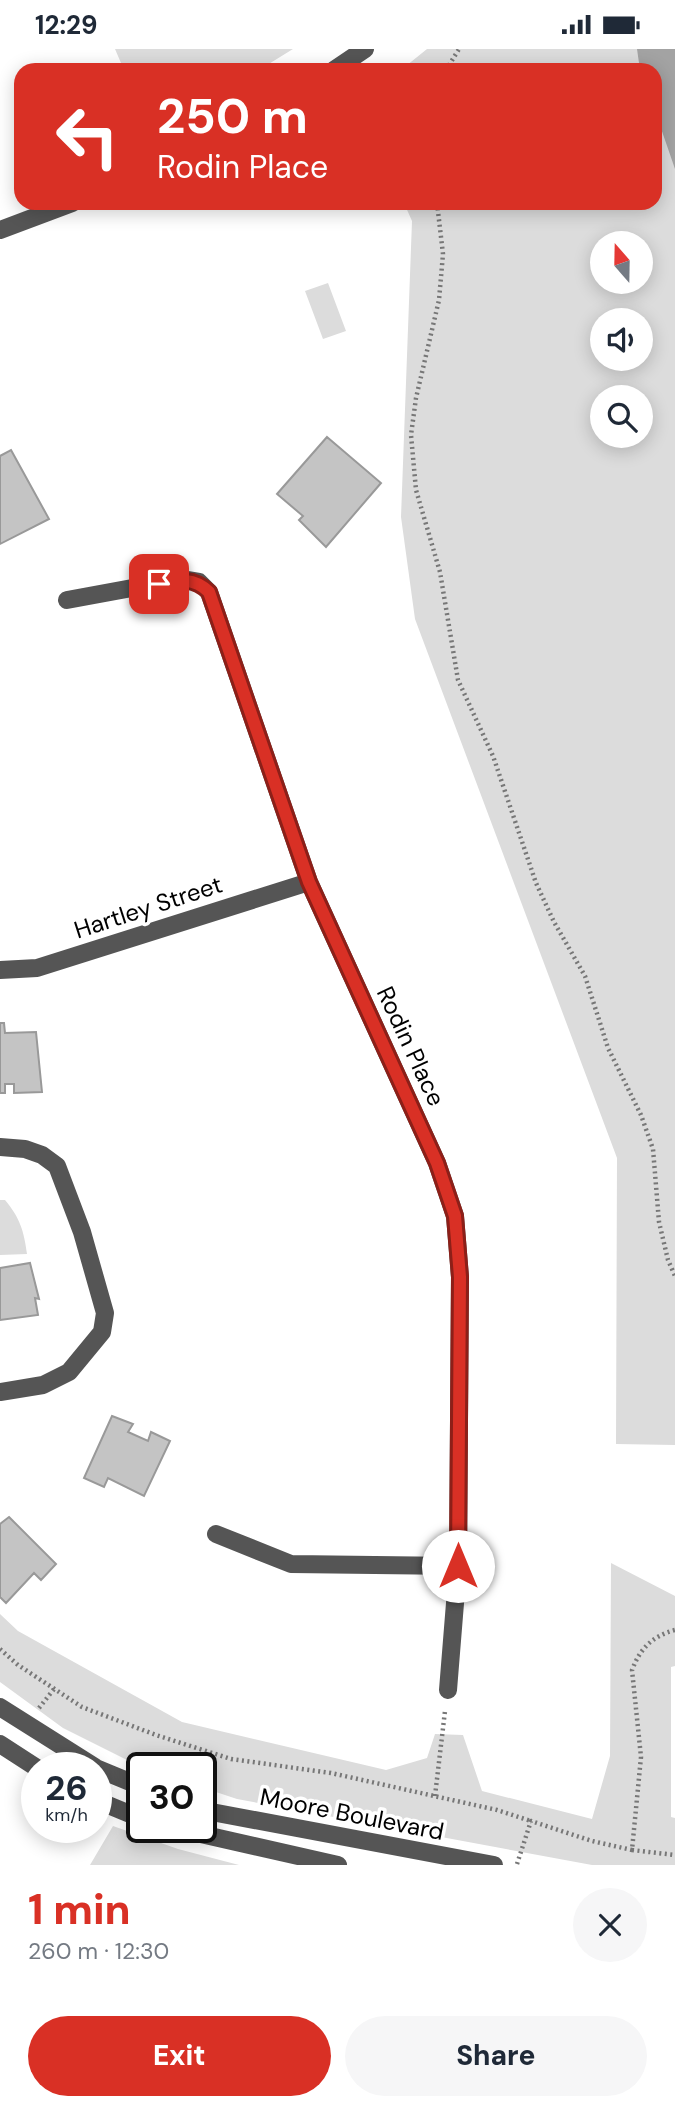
<!DOCTYPE html>
<meta charset="utf-8">
<style>
:root{--surface:#fff;--page:#f6f6f7;--text:#1f2937;--muted:#747a83;--accent:#d93025}
body{margin:0;font-family:"DM Sans",sans-serif;background:var(--page);color:var(--text);height:100vh;display:flex;flex-direction:column;font-size:26px;white-space:nowrap}
*{box-sizing:border-box;margin:0}
p{font-size:23px;color:var(--muted)}
.icon{flex:none;width:38px;height:38px;fill:none;stroke:currentColor;stroke-width:2;stroke-linecap:round;stroke-linejoin:round}
.map{position:relative;height:1816px;overflow:hidden}
.drawer{display:flex;flex-direction:column;background:var(--surface);flex:1}
.drawer>*{flex:none}
.top-card{position:absolute;left:14px;top:14px;width:648px;height:147px;border-radius:21px;box-shadow:0 4px 18px #0003;background:#d93025;color:#fff;overflow:hidden}
.needle{width:46px;rotate:340deg}
.tools{position:absolute;left:590px;top:182px;display:grid;gap:14px}
.tools a{display:grid;place-items:center;width:63px;height:63px;border-radius:50%;background:var(--surface);box-shadow:0 4px 18px #0003;font-size:35px}
.speed{position:absolute;left:21px;top:1703px;display:flex;gap:14px;font-size:35px;font-weight:700;text-align:center}
.speed>*{display:grid;place-content:center;width:91px;height:91px;border-radius:50%;background:var(--surface);box-shadow:0 4px 18px #0003;line-height:1}
.speed small{font-size:18px;font-weight:400}
.speed .limit{border:4px solid #111;border-radius:10px;background:#fff;color:#111}
.pin{position:absolute;display:grid;place-items:center;width:60px;height:60px;color:#fff;margin:-30px;border-radius:14px;box-shadow:0 4px 10px #0006}
.me{position:absolute;width:77px;margin:-38px;rotate:0deg;stroke-linejoin:round;filter:drop-shadow(0 0 5px #0008)}
.turn{display:flex;align-items:center;gap:24px;height:147px;padding:0 28px;font-size:32px}
.turn .icon{width:91px;height:91px;stroke-width:2.5}
.turn b{display:block;font-size:49px;line-height:60px}
.round{display:grid;place-items:center;flex:none;width:74px;height:74px;border-radius:37px;background:var(--page)}
.overview{display:flex;align-items:center;justify-content:space-between;height:119px;padding:0 28px}
h1{font-size:42px;font-weight:800;line-height:52px;color:var(--accent)}
.button{display:flex;gap:14px;margin-top:auto;padding:14px 28px}
.button a{flex:1;height:80px;border-radius:42px;background:var(--accent);color:#fff;font-size:28px;font-weight:800;line-height:80px;text-align:center}
.button a+a{background:var(--page);color:var(--text)}
.status{display:flex;justify-content:space-between;align-items:center;height:49px;padding:0 35px;background:var(--surface);direction:ltr}
.status svg{height:19px;fill:currentColor}
.map>svg:first-child{display:block}
.green{fill:#dcdcdc;fill-rule:evenodd}
.water{fill:#a3a3a3}
.building{fill:#c4c4c4;stroke:#999;stroke-width:2}
.lines{fill:none;stroke-linecap:round;stroke-linejoin:round}
.path{stroke:#777;stroke-width:4.5;stroke-dasharray:2 3.5;stroke-linecap:butt}
.minor{stroke:#555;stroke-width:18}
.route-casing{stroke:#8d1f18;stroke-width:18}
.route{stroke:#d93025;stroke-width:12}
.labels{text-anchor:middle;dominant-baseline:central;stroke-width:7;stroke-linejoin:round;paint-order:stroke}
.street-label{font-size:24px;fill:#000;stroke:#fff}
</style>
<div class="status"><b>12:29</b><svg viewBox="0 0 49 12"><path d="M0 12V9h3v3zM5 12V6h3v6zM10 12V3h3v9zM15 12V0h3v12zM26 1h20v11H26zM47 4h2v5h-2z"/></svg></div>
<div class="map">
<svg width="675" height="1816" viewBox="0 0 675 1816">
<rect width="100%" height="100%" fill="#fff"/>
<path class="green" d="M115,0H293L259,21H124Z
M427,0H675V1396L616,1395L617,1109L415,570L401,468L412,172L404,154H654V21H401ZM602,194H640V233H602ZM602,271H640V310H602ZM602,348H640V387H602Z
M328,234L346,282L323,290L305,242Z
M0,1151H5C20,1169 24,1182 27,1205L0,1206Z
M611,1514L675,1547V1617L671,1618V1768L675,1769V1816H592L237,1750L201,1738V1718H145L133,1714L63,1679L0,1633V1565L18,1582L182,1673L386,1721L427,1709L435,1685L463,1686L482,1742L592,1770L610,1707Z
M113,1777L178,1800L239,1816H90Z"/>
<path class="water" d="M637,0H675V120L655,62L654,21H640Z"/>
<path class="building" d="M327,388L381,434L326,498L299,471L303,467L277,445Z
M11,401L49,470L0,495V407Z
M0,974H4L5,984L36,983L42,1043L14,1044V1035H5V1044H0Z
M30,1214L39,1250L35,1249L38,1266L0,1271V1219Z
M112,1367L133,1375L128,1383L148,1392L151,1383L170,1392L144,1447L108,1429L104,1438L84,1429Z
M9,1468L56,1515L41,1531L34,1524L6,1554L0,1548V1475Z"/>
<g class="lines">
<path class="path" d="M446,21L459,0
M437,154L443,205L439,251L416,349L411,386L416,441L440,523L458,631L493,707L536,834L554,873L585,927L608,999L641,1066L653,1100L659,1173L668,1211L675,1227
M0,1600L18,1616L82,1658L156,1686L231,1710L331,1724L497,1761L531,1772
M39,1659L54,1640
M435,1747L445,1662
M632,1801L675,1806
M517,1815L531,1772L592,1792L632,1801L641,1708L632,1621C640,1600 652,1587 675,1581"/>
<path class="minor" d="M334,21L365,0
M0,181L72,154
M67,551L181,530L199,533L209,543L309,833L437,1114L455,1167L460,1228L458,1517L448,1641
M0,921L37,919L309,833
M0,1098L25,1100L42,1106L57,1117L82,1183L105,1264L102,1283L69,1323L43,1336L0,1343
M216,1485L291,1515L458,1517
M0,1658L95,1718
M0,1695L37,1719
M96,1719L142,1738
M96,1751L142,1770
M201,1761L494,1816
M170,1778L338,1816"/>
</g>
<g class="lines">
<defs>
<path id="route" d="M159,535C179,531 194,528 209,543L309,833L437,1114L455,1167L460,1228L458,1517"/>
</defs>
<use href="#route" class="route-casing"/>
<use href="#route" class="route"/>
</g>
<g class="labels">
<g class="street-label">
<text transform="translate(148 858) rotate(-18)">Hartley Street</text>
<text transform="translate(411 997) rotate(65)">Rodin Place</text>
<text transform="translate(352 1765) rotate(11)">Moore Boulevard</text>
</g>
</g>
</svg>
<div class="tools">
<a><svg class="needle" viewBox="-14 -14 28 28"><path d="M0-13l5 13h-10z" fill="#e53935"/><path d="M0 13l5-13h-10z" fill="#747a83"/></svg></a>
<a><svg class="icon" aria-label="sound" viewBox="0 0 24 24"><path d="M4 9h4l5-4v14l-5-4H4zM17 9q2 3 0 6"/></svg></a>
<a><svg class="icon" aria-label="search" viewBox="0 0 24 24"><circle cx="10" cy="10" r="6"/><path d="M15 15l6 6"/></svg></a>
</div>
<div class="speed"><div>26<small>km/h</small></div><div class="limit">30</div></div>
<div class="pin" style="left:159px;top:535px;background:#d93025"><svg class="icon" aria-label="arrive" viewBox="0 0 24 24"><path d="M6 21V4h12l-3 4 3 4H6"/></svg></div>
<svg class="me" style="left:458px;top:1517px" viewBox="-20 -20 40 40"><circle r="19" fill="#fff"/><path d="M0-13L10 11 0 6-10 11z" fill="#d93025"/></svg>
<div class="top-card">
<div class="turn"><svg class="icon" aria-label="left" viewBox="0 0 24 24"><path d="M17 20v-9H6M10 6l-5 5 5 5"/></svg><div><b>250 m</b>Rodin Place</div></div>
</div>
</div>
<section class="drawer">
<div class="overview"><div><h1>1 min</h1><p>260 m · 12:30</p></div><a class="round"><svg class="icon" aria-label="close" viewBox="0 0 24 24"><path d="M6 6l12 12M18 6L6 18"/></svg></a></div>
<div class="button"><a>Exit</a><a>Share</a></div>
</section>
